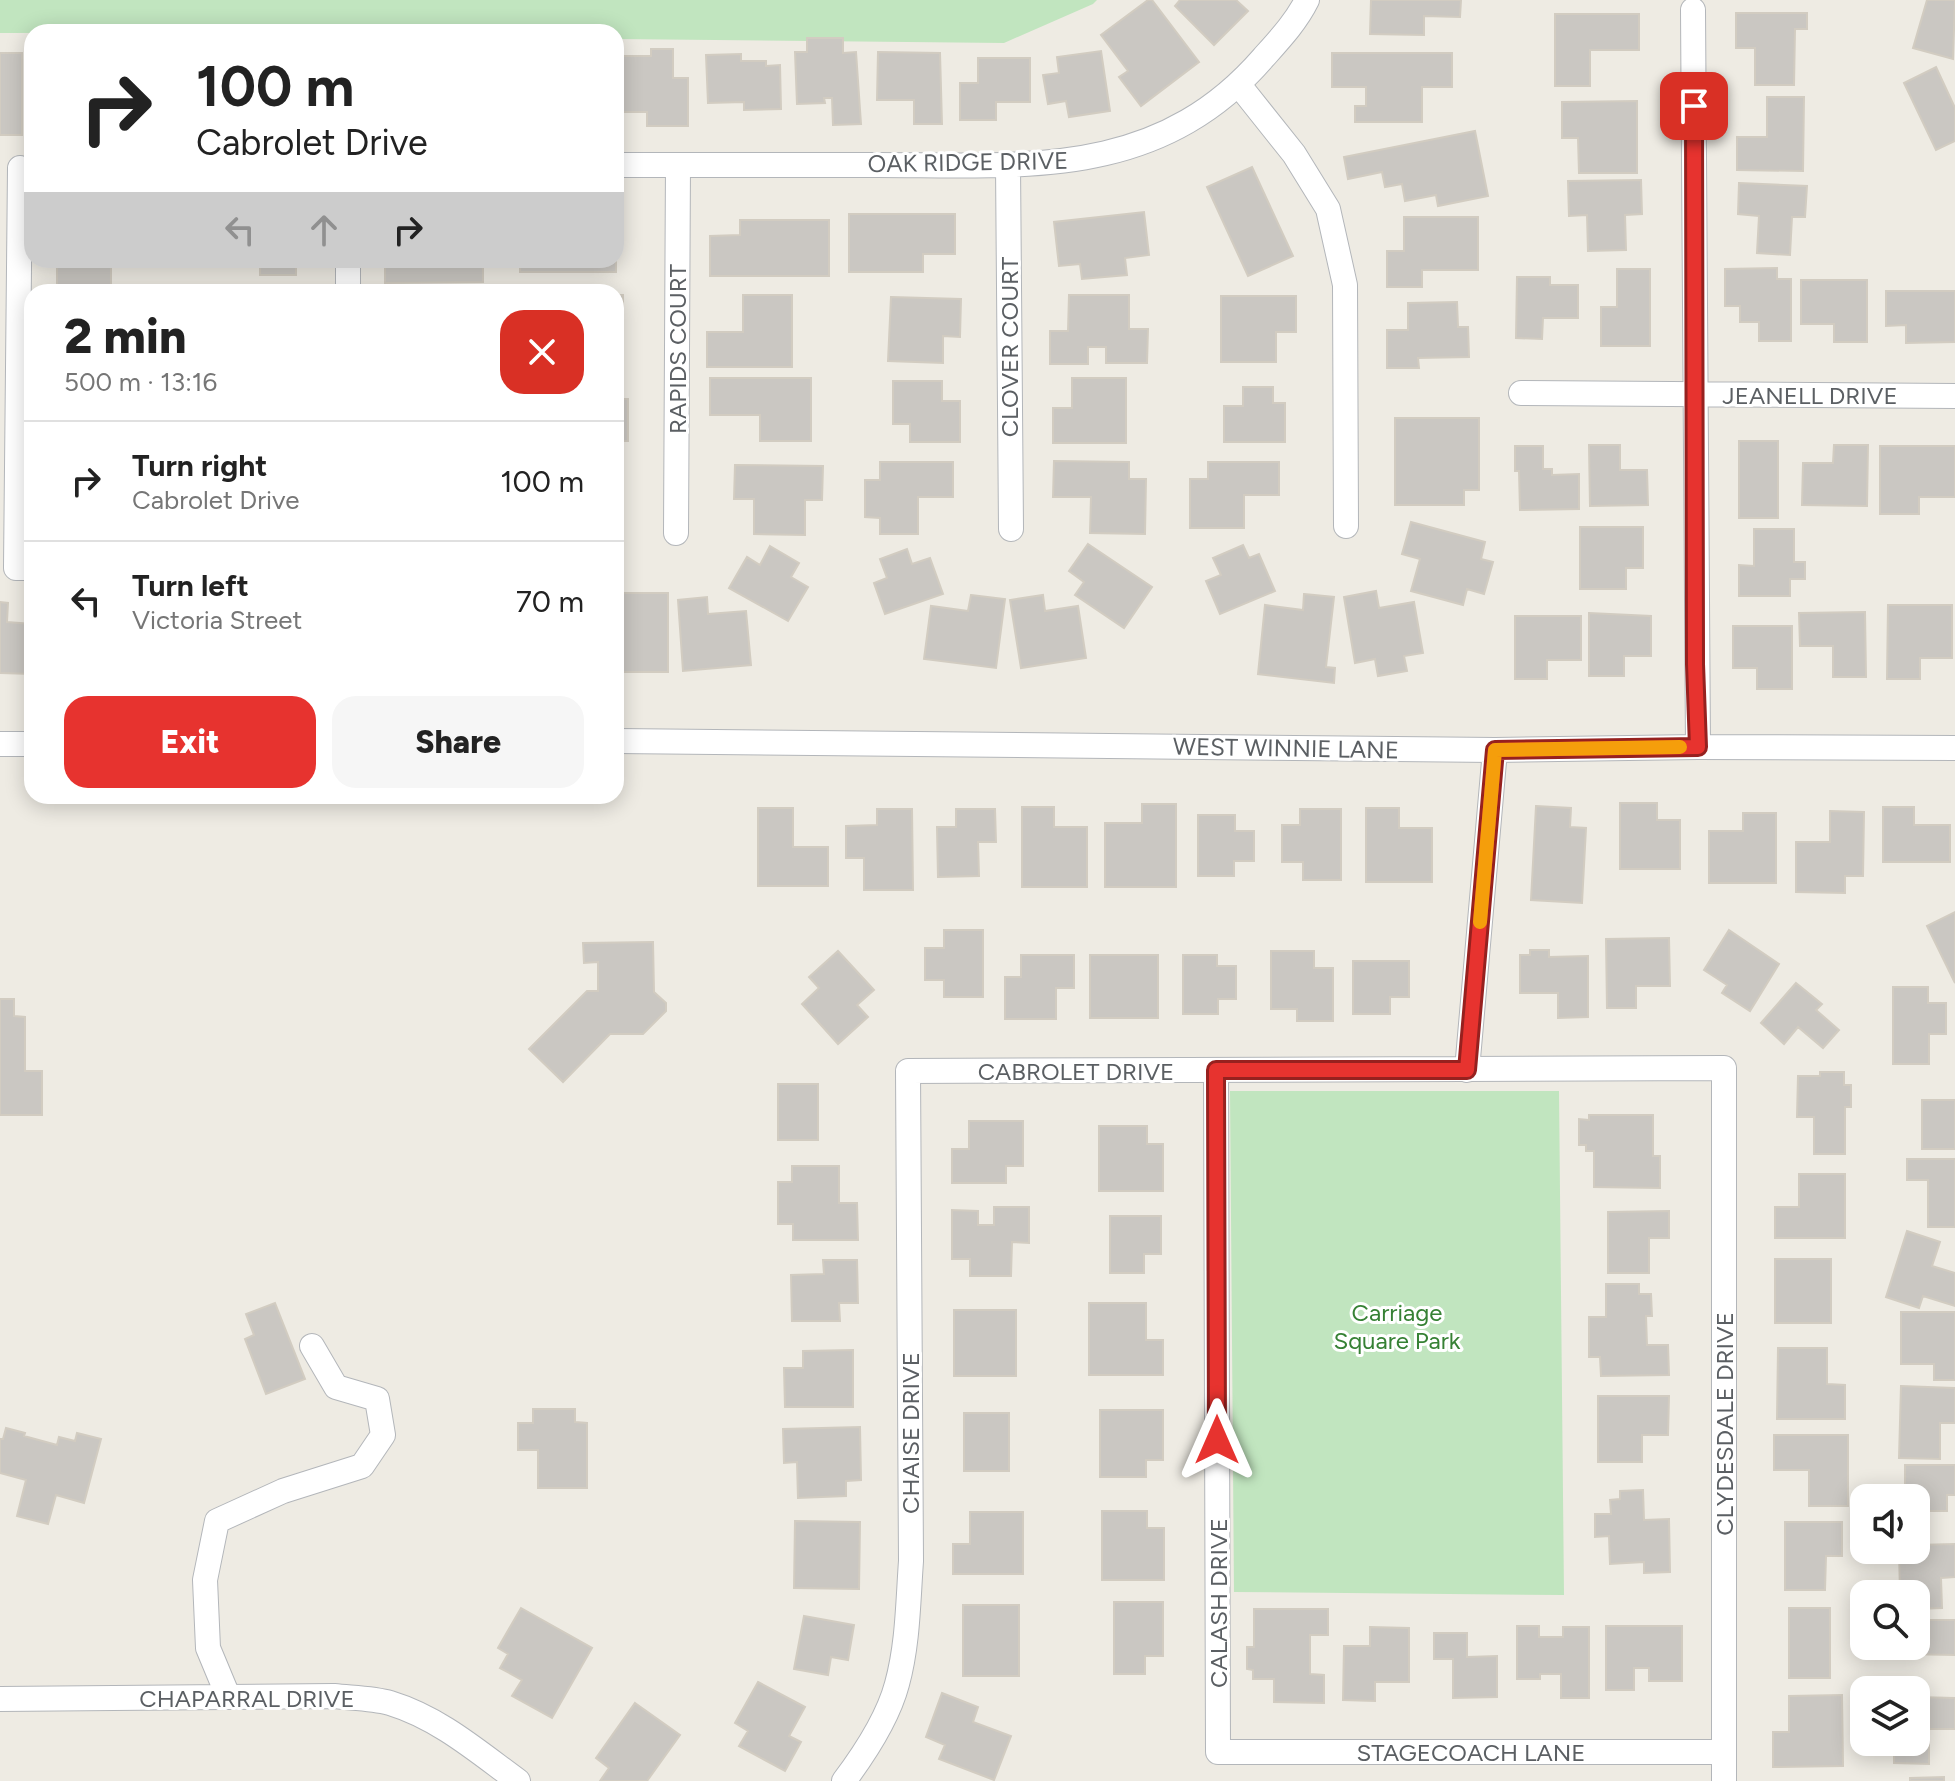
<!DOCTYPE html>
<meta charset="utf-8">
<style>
:root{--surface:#fff;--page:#f6f6f6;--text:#222;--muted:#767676;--line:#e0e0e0;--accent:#e7332f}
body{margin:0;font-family:Figtree,sans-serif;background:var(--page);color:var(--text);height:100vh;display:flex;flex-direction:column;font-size:30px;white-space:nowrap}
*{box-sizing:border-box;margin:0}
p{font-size:26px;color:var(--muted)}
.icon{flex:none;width:44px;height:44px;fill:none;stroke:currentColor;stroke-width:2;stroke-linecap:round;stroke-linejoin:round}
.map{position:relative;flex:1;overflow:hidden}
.details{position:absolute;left:24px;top:284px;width:600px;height:520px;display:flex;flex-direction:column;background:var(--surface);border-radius:24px;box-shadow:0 4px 20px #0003}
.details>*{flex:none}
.guide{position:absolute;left:24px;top:24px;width:600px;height:244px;border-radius:24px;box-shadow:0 4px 20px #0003;background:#fff;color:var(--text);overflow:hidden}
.tools{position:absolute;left:1850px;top:1484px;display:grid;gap:16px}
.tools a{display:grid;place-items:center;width:80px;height:80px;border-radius:16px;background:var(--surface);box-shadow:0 4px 20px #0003;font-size:40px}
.pin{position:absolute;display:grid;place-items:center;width:68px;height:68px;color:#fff;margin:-34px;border-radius:16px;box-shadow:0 4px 12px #0006}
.me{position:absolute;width:88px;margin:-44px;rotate:0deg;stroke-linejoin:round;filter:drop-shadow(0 0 6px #0008)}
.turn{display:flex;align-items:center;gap:28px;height:168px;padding:0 40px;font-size:36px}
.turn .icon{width:104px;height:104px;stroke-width:2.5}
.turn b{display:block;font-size:56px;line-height:68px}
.lanes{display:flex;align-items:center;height:76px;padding:0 40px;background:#0003;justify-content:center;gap:40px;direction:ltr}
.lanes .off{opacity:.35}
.round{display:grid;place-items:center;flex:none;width:84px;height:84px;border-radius:24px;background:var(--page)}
.summary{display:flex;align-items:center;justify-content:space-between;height:136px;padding:0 40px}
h1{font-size:48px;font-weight:800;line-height:60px}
.cta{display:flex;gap:16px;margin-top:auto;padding:16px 40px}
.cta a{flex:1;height:92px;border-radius:24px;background:var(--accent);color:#fff;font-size:32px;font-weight:800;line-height:92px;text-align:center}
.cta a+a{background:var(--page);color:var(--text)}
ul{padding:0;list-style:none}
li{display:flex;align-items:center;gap:24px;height:120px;padding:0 40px;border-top:2px solid var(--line)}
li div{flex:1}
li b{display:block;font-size:30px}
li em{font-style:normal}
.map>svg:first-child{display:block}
.green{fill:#c1e5bf}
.building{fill:#cac7c2;stroke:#d2ccc1;stroke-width:2}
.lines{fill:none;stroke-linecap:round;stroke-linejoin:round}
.minor-casing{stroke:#b3b6ba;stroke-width:26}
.minor{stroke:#fff;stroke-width:24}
.route-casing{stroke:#96211f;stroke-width:20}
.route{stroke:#e7332f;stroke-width:14}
.slow{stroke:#f59e0b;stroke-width:14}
.labels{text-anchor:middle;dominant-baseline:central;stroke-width:6;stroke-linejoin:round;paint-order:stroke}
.street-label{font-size:24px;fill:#5b5f63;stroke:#fff}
.park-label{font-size:24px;fill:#368134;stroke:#fff}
</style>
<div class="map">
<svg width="1955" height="1781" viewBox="0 0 1955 1781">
<rect width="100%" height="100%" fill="#eeebe3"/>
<path class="green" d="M0,0H1097L1093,4L1004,43L616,39V32L0,33Z
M1230,1091H1559L1564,1595L1234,1592Z"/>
<path class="building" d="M1148,0H1152L1199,62L1141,106L1119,77L1128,71L1101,35Z
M1180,0H1236L1248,11L1214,45L1175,6Z
M1371,0H1461L1460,17L1424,16V35L1370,34Z
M1927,0H1955L1953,59L1913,48Z
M1736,13H1807V29H1795L1794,85H1755V48H1736Z
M1555,14H1639V50H1590V86H1555Z
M807,38H843V53L856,52L861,124L833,125L832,98H824L825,103L797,104L795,52H807Z
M651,49H673V78H688V126H647V112H616V56H651Z
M1101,51L1110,111L1069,117L1066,101L1048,104L1043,75L1059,73L1057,57Z
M878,52L940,53L942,124H914V100H877Z
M0,53H22V135H0Z
M1332,53H1452V87H1422V122H1355V106H1366V87H1332Z
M741,54V61H766V66L780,65L781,109L744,110V102L708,103L706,55Z
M978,58H1030V102H996V120H960V83H978Z
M1936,67L1955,108V141L1936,150L1904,83Z
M1767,97H1804L1803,171L1737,170V137H1767Z
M1637,101V173H1579L1578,138H1562V102Z
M1475,131L1488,196L1438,206L1436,195L1405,201L1402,184L1385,187L1382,172L1348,179L1344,157Z
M1252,167L1293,256L1248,276L1207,187Z
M1641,180L1642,214L1625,215L1626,250L1588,251L1587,215L1569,216L1568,181Z
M1739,183L1807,186L1805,217H1792L1790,255L1757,253L1759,216L1738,214Z
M1144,212L1149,255L1125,258L1127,275L1082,279L1080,264L1059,266L1054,222Z
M849,214H955V254H923V272H849Z
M1404,217H1478V270H1422V287H1387V251H1404Z
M740,220H829V276H710V236L740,235Z
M57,260H111V285H57Z
M215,260H296V275H260V261Z
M385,260H483V282L385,283Z
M520,260H616V272H520Z
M1777,268V279H1791V341H1759V322H1740V306H1725V269Z
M1617,269H1650V346H1601V307H1617Z
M1517,277H1550V285H1578V318H1543L1542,339L1516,338Z
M1801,280H1867V342H1834V324H1801Z
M1886,291H1955V342L1906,343V325L1886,326Z
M616,295H623V367H616Z
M743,295H792V367H707V332H743Z
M1069,295H1129V329H1148L1147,363H1106V347H1088V364H1050V331H1068Z
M1221,296H1296V332H1276V362H1221Z
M891,297L961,299L960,337L943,336V363L888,361Z
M1457,302L1458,327H1468L1469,357L1418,358L1419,368H1387V330H1408V303Z
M710,378H811V441H760V415H710Z
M1072,378H1126V443H1053V408H1072Z
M893,381H942V401H960V442H910V424H893Z
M1243,387H1273V403H1285V442H1224V406H1243Z
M616,399H628V441H616Z
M1395,418H1479V490H1464V505H1395Z
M1739,441H1778V518H1739Z
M1589,445H1620V470H1647L1648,505L1590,506Z
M1834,445H1868L1867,506L1802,505L1803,463H1833Z
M1515,446H1543V469H1552V475L1579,474V509L1520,510L1519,471H1515Z
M1880,446H1955V497H1919V514H1880Z
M1054,461L1129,462V479H1146L1145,534L1090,533L1091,497H1053Z
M880,462H953V497H918V534H880V518L865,517V480H880Z
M1208,462H1279V495H1244V528H1190V479H1208Z
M735,465L823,466L822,500H805V535L754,534V499H734Z
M1411,522L1485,542L1481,559L1493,562L1484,594L1467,589L1463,605L1411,591L1420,559L1402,554Z
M1580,527H1643V568H1626V589H1580Z
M1754,529H1794V562H1805V579H1790V596H1739V565L1754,566Z
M1088,544L1152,587L1124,628L1075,595L1084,582L1069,571Z
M1243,545L1249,558L1259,554L1275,591L1220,614L1206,581L1221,575L1213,558Z
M770,546L799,563L791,577L808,587L788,621L729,588L747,557L760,565Z
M907,549L912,564L930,558L943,594L885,614L874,583L887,578L880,559Z
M1376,591L1379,608L1414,602L1423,653L1404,656L1407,671L1378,676L1375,659L1355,663L1344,597Z
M622,593H668V672H616V613H622Z
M1304,594L1334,597L1326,667L1335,668L1334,683L1258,674L1265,605L1303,610Z
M971,595L1005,599L996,668L924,659L931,606L968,611Z
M1043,595L1045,611L1078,606L1086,658L1021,668L1010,600Z
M707,597L708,614L746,611L751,665L683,671L678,600Z
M0,602L8,603L7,622L32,624V674L0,673Z
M1888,605H1952V658H1920V679H1887Z
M1865,612L1866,677H1833V646H1800L1799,613Z
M1589,613L1651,616V656H1624V676H1589Z
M1515,616H1581V660H1547V679H1515Z
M1733,626H1792V689H1757V668H1733Z
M1620,803H1657V820H1680V869H1620Z
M1142,804H1176V887H1105V823H1142Z
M1536,806L1571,808L1570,827L1586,828L1582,903L1531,900Z
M1022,807H1054V827H1087V887H1022Z
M1883,807H1914V825H1950V862H1883Z
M758,808H793V847H828V886H758Z
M1366,808H1399V828H1432V882H1366Z
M877,809H912L913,890H864V858H846V826L877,825Z
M956,809H995L996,842H978L979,876L938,877L937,827H956Z
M1300,809H1341V880H1303V862H1282V825H1300Z
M1830,811L1864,812L1863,876H1845V893L1796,892V842H1830Z
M1743,813H1776V883H1709V831H1743Z
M1198,815H1235V831H1254V861H1234V876H1198Z
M1955,912V983L1927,926Z
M944,930H983V997H944V980H925V948H944Z
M1729,930L1779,964L1750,1011L1722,993L1727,985L1704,970Z
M1669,938L1670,986H1636V1008H1607L1606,939Z
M653,942L654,992L666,1003V1011L643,1034H610L563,1082L529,1049L587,991H598V962L584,963L583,943Z
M1530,950H1549V957L1588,956V1017L1558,1018V993H1520V955H1530Z
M838,951L874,990L857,1005L868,1017L838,1044L802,1004L819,988L809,977Z
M1271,951H1314V968H1333V1021H1297V1009H1271Z
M1021,955H1074V988H1056V1019H1005V977H1021Z
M1090,955H1158V1018H1090Z
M1183,955H1217V966H1236V999H1218V1014H1183Z
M1353,961H1409V997H1390V1014H1353Z
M1796,983L1822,1004L1816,1010L1839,1030L1823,1048L1798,1027L1784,1044L1761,1023Z
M1893,987H1928V1003H1946V1034H1929V1064H1893Z
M0,999H14V1016L25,1017V1071H42V1115H0Z
M1820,1072H1844V1085H1851V1107H1845V1154H1814V1117H1797L1798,1076H1820Z
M778,1084H818V1140H778Z
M1922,1100H1955V1149H1922Z
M1589,1115H1653V1156H1660V1188L1594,1187V1151H1586V1145H1579V1119L1589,1120Z
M969,1121H1023V1166H1006V1183H952V1149H969Z
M1099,1126H1147V1144H1163V1191H1099Z
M1907,1159H1955V1227H1928V1180H1907Z
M792,1166H839V1203H857L858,1240H793V1224H778V1182H792Z
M1799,1174H1845V1238H1775V1207H1799Z
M994,1207H1029V1243L1012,1242L1011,1276H970V1259H952V1210L978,1211V1225H994Z
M1669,1211V1238H1649V1273H1608V1212Z
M1110,1216H1161V1254H1144V1273H1110Z
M1907,1231L1940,1242L1932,1266L1955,1273V1306L1923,1296L1919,1308L1886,1297Z
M1775,1259H1831V1323H1775Z
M823,1260H857L858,1303H839L840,1321H792L791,1275L824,1274Z
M1606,1284H1639V1294H1651L1652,1316H1646L1647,1345H1668L1669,1375L1601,1376L1600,1357H1589V1317H1606Z
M275,1303L305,1379L266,1394L245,1339L254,1335L246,1314Z
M1089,1303H1146V1340H1163V1375H1089Z
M954,1310H1016V1376H954Z
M1901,1312H1955V1380H1934V1364H1901Z
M1778,1348H1827V1384L1845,1385V1419H1777Z
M853,1350V1407H785L784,1368H803V1351Z
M1901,1386L1955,1388V1423H1940V1459L1899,1458Z
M1598,1396H1669L1668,1435H1642V1462H1598Z
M533,1409H575V1422L587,1423V1488H538V1450H518V1423H533Z
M1100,1410H1163V1460H1146V1477H1100Z
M964,1413H1009V1471H964Z
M860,1427L861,1480L846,1481V1496L798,1498L797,1462L784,1463L783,1429Z
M6,1428L25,1433L24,1436L57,1445L59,1437L75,1441L77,1433L101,1439L84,1503L56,1495L48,1524L17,1516L26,1480L0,1473V1439H3Z
M1774,1435H1848V1506H1809V1470H1774Z
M1905,1465H1955V1495H1947V1511H1916V1498H1905Z
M1643,1490L1644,1520L1669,1519L1670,1572L1644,1573V1562L1610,1564L1609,1536L1595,1537V1514H1611L1610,1500L1620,1499V1491Z
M1102,1511H1147V1528H1164V1580H1102Z
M970,1512H1023V1574H953V1544H970Z
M795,1521L860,1522L859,1589L794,1588Z
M1785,1522H1842V1556H1826L1825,1590H1785Z
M1955,1544V1577L1941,1578L1942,1608L1916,1609V1594H1900L1899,1550H1916V1545Z
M1114,1602H1163V1656H1145V1674H1114Z
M963,1605H1019V1676H963Z
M521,1608L592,1648L552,1718L512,1696L522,1680L500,1668L508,1654L498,1648Z
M1789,1608H1830V1678H1789Z
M1254,1609H1328V1635H1310V1674L1324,1675V1703L1274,1702V1679H1253V1670L1247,1669V1647H1254Z
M804,1616L854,1625L848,1660L831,1657L828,1675L794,1669Z
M1916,1620H1955V1655L1904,1654V1646H1916Z
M1517,1626H1539V1637H1563V1627H1589V1698H1561V1674H1540V1679H1517Z
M1606,1626H1682V1681H1649V1668H1634V1690H1606Z
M1370,1627L1409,1628V1682H1375V1701L1343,1700L1344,1646H1370Z
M1434,1633H1467V1657L1497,1656V1697L1453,1698V1659H1434Z
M758,1682L805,1707L789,1736L801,1742L785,1771L739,1746L748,1731L735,1723Z
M942,1693L978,1707L973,1722L1011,1736L994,1780L939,1759L945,1745L926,1737Z
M1842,1695L1843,1766L1773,1767V1732H1789V1696Z
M1916,1697L1955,1698V1729H1929V1764L1894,1763V1742H1916Z
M635,1703L680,1735L647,1781H600L609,1768L596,1758Z
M1944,1777V1781H1910V1778Z"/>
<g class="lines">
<defs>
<path id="minor" d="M1693,10L1698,747
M1239,85L1294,154L1328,209L1345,285L1346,526
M616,165C703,165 790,165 877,165C1024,165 1157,180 1263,58C1280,39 1296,22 1307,0
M1008,165L1011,529
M20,168L16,568H32
M348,292V260
M1521,393L1955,396
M676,533L678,165
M616,741L1495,750L1698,747L1955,748
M0,744H32
M1216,1070L1218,1752H1724
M1467,1070L1495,750
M228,1696L208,1648L205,1580L217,1521L283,1491L362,1466L383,1435L377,1399L336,1387L312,1346
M0,1699L334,1696C352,1698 373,1698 390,1703C439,1718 477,1751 518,1781
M844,1781C865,1753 888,1718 897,1684C908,1644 908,1602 911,1561L908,1071L1724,1068V1781"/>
</defs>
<use href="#minor" class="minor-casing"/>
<use href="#minor" class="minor"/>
</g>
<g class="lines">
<defs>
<path id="route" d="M1217,1440L1216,1070H1467L1495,750L1698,747L1695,664L1694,106"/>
</defs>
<use href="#route" class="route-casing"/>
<use href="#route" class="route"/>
<path class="slow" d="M1480,922L1495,750L1680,747"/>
</g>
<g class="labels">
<g class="street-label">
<text transform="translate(968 162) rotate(-1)">OAK RIDGE DRIVE</text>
<text transform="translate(1009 347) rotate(-90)">CLOVER COURT</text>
<text transform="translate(677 349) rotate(-90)">RAPIDS COURT</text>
<text x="1810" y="395">JEANELL DRIVE</text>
<text transform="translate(1286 748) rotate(1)">WEST WINNIE LANE</text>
<text x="1076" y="1071">CABROLET DRIVE</text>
<text transform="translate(1724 1424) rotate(-90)">CLYDESDALE DRIVE</text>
<text transform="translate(910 1433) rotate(-90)">CHAISE DRIVE</text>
<text transform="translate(1218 1603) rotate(-90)">CALASH DRIVE</text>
<text x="247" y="1698">CHAPARRAL DRIVE</text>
<text x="1471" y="1752">STAGECOACH LANE</text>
</g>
<g class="park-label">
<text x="1397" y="1312">Carriage<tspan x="1397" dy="28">Square Park</tspan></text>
</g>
</g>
</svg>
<div class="tools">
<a><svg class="icon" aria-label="sound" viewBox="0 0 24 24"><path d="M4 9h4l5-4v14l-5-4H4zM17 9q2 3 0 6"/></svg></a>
<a><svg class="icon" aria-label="search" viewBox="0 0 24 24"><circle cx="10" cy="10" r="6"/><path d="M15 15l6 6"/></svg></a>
<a><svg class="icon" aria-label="layers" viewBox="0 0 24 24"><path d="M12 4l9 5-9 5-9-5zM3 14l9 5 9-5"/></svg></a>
</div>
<div class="pin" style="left:1694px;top:106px;background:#d93025"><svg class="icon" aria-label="arrive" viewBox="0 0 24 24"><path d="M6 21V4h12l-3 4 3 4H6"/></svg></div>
<svg class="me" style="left:1217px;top:1440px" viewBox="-20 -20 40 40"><path d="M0-17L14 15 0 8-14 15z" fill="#e7332f" stroke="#fff" stroke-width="4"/></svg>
<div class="guide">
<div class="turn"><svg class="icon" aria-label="right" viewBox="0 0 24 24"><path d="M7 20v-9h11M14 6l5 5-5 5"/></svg><div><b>100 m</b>Cabrolet Drive</div></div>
<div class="lanes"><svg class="icon off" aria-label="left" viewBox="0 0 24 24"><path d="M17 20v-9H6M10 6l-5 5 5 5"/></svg><svg class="icon off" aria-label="ahead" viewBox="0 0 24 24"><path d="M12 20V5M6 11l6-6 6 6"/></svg><svg class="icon" aria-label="right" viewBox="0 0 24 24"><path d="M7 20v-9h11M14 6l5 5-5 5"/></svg></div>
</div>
<section class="details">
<div class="summary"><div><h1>2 min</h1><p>500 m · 13:16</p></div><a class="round" style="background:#d93025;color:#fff"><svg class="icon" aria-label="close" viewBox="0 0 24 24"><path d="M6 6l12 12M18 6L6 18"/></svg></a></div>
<ul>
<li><svg class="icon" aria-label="right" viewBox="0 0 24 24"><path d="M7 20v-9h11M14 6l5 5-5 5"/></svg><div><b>Turn right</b><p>Cabrolet Drive</p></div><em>100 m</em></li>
<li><svg class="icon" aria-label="left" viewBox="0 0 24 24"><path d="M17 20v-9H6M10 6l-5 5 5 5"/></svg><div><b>Turn left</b><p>Victoria Street</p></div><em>70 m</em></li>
</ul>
<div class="cta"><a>Exit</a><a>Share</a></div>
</section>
</div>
